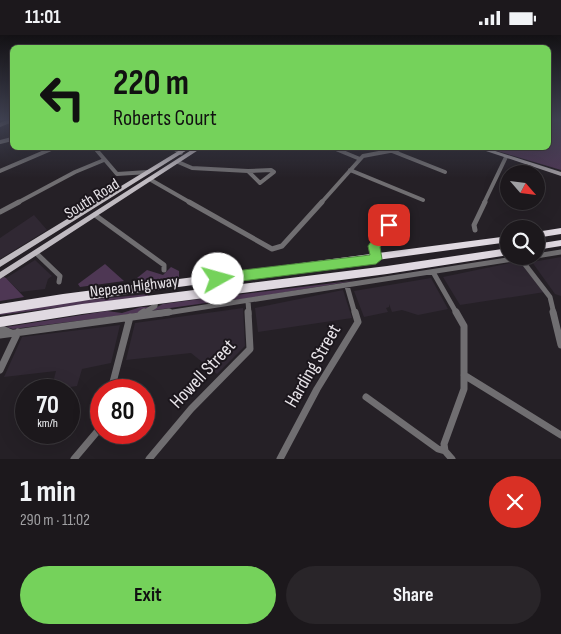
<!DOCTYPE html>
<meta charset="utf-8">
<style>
:root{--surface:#1c181c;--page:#292529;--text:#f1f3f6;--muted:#a0a0a3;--line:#3a373b;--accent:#75d25b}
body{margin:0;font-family:"Sofia Sans Condensed",sans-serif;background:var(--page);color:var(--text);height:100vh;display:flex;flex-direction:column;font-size:19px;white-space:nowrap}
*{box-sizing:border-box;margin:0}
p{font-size:16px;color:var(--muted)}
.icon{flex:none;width:28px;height:28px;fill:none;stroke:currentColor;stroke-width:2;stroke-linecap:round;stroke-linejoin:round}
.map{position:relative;height:424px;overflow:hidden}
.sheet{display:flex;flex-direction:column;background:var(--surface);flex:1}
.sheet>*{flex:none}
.top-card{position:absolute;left:10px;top:10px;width:541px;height:105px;border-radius:8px;box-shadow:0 5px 20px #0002,0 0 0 1px var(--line);background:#75d25b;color:#111;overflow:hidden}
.needle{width:32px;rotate:118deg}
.buttons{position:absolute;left:500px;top:130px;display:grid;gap:10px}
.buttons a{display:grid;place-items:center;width:45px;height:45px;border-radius:50%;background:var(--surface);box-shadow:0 5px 20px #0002,0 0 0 1px var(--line);font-size:25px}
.speed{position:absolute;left:15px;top:344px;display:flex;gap:10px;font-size:25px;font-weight:700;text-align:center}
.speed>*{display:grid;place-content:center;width:65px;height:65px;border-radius:50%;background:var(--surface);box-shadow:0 5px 20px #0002,0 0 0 1px var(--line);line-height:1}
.speed small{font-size:12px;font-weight:400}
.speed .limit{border:8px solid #d22;background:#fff;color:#111}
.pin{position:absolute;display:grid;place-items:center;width:42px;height:42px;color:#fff;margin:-21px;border-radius:10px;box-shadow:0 2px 8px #0006}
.me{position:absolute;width:55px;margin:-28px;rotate:83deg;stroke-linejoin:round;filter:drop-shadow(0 0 4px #0008)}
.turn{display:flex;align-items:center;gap:18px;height:105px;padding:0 20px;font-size:22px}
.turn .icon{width:65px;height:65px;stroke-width:2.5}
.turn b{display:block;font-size:35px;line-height:42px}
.round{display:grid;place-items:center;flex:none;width:52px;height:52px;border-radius:26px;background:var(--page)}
.head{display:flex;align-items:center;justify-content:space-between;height:85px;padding:0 20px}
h1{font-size:30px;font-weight:700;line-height:38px}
.cta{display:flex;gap:10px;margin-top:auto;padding:10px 20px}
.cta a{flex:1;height:58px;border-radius:30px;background:var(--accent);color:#111;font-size:20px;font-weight:700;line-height:58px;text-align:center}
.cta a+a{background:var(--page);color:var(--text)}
.status{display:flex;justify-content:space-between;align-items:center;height:35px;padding:0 25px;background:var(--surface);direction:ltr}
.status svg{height:14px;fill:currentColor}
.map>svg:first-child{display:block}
.built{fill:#302833}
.green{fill:#4e3754}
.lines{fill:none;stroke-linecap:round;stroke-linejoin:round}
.street-far2{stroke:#706e71;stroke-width:4}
.street-far1{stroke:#706e71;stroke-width:5}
.street{stroke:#706e71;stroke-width:7}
.secondary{fill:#9d999e;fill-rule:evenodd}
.primary{fill:#c0bbc1;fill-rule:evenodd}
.highway{fill:#e0d9e1;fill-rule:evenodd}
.route{fill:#75d25b;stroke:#4c883b}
.labels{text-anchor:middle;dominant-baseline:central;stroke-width:4;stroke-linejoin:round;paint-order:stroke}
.street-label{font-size:16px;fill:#e8e4e9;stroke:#1c171d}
.near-street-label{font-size:19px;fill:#e8e4e9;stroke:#1c171d}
</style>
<div class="status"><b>11:01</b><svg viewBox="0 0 49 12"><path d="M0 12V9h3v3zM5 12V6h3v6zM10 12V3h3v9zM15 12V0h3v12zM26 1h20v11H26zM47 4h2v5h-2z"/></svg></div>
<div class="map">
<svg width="561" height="424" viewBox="0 0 561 424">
<rect width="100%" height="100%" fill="#252026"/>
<path class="built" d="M34,180L47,195L0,224V203Z
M561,222V261L555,259L532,227Z
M35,225L52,241L48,244L45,254L20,257L6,243Z
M520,226L545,257L460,270L443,242Z
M431,243L448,274L418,280L402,275L392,277L389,269V272L386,273L388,277L364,282L354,256Z
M343,255L352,283L258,297L255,273Z
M243,273L245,311L217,339L191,318L126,325L135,288Z
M120,290L111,328L82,334L77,351L51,355L56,336L4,342L22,302Z"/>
<path class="green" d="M549,84H561V135L487,113L549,112Z
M105,229L124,246L80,252L78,249Z
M171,232L179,236V242L145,246L137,243L147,235L163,240Z
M4,242L6,243L24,262L0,266V244Z
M359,245L237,265L219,262Z
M148,259V261L0,280V278L70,267Z
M208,263L220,266L149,276L163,269Z
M141,272H150L139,278L124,280L13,294L6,292L107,276L122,278Z"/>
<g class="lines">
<path class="street-far2" d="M0,90L12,85
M0,107L12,104
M94,112L117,139L148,137
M172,112L181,118
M331,112L360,124
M392,116L445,137
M178,127L192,133L248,136
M271,135L274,137L260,148L248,136Z
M350,135L423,165
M0,136L56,112
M151,145L191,168
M17,168L75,137L104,125
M321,168L363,121L411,112
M484,168L506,122"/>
<path class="street-far1" d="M189,167L272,214L282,211L322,167
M0,177L19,167
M95,180L164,230V235
M475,195L474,190L485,167
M36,218L60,241L59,247
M536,221L561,217
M376,223L374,211L389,190
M520,223L550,262L554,279
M433,237L457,279
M347,251L355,279
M209,259L229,268
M248,266L249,279
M142,279L155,271L156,265
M160,279L533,221"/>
<path class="street" d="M553,277L561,310
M141,279L144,277
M0,293L11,298
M0,300L169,277
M0,335L18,297
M464,340L561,400
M111,355L130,282
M366,362L438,414L445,416L452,424
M445,416L444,409L464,354V291L456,277
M74,424L101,392
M149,424L191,374L250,314L248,277
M280,424L317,354L358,287L355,277"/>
<path class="secondary" d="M474,112H483L561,137V141Z"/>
<path class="primary" d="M185,112H192L0,232V225Z
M196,112H203L0,244V237Z"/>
<path class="highway" d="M561,193V199L536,203V197Z
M509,201V207L127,259L0,279V269L63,259Z
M561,205V211L536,215V209Z
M509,213V220L387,239L82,279L0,292V282L82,269L387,231Z"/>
</g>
<linearGradient id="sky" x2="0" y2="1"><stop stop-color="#141215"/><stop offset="0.59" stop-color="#404252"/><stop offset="1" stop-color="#404252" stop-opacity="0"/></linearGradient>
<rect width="561" height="143" fill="url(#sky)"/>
<path class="route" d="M389,186L394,190L380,212L382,224L376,229L218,249L211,244L218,238L370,220L368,211L385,187Z"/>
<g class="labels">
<g class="street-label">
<text transform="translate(92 164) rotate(-32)">South Road</text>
<text transform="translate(134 252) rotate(-7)">Nepean Highway</text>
</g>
<g class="near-street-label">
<text transform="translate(313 331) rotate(-60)">Harding Street</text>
<text transform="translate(203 339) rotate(-47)">Howell Street</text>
</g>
</g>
</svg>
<div class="buttons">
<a><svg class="needle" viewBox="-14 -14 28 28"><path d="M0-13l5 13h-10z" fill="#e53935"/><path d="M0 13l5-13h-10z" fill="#a0a0a3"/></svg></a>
<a><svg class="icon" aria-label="search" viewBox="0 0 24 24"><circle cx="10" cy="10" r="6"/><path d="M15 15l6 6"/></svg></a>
</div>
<div class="speed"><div>70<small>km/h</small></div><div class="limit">80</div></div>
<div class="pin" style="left:389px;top:190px;background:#d93025"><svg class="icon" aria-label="arrive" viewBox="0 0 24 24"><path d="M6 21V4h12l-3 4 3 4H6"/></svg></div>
<svg class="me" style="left:218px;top:244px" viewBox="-20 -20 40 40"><circle r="19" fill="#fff"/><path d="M0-13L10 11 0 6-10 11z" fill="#75d25b"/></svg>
<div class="top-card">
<div class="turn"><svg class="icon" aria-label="left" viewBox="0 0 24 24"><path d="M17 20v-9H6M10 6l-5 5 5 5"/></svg><div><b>220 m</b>Roberts Court</div></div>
</div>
</div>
<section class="sheet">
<div class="head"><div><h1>1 min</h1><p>290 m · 11:02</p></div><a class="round" style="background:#d93025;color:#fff"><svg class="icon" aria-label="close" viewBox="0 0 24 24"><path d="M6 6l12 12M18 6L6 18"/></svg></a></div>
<div class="cta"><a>Exit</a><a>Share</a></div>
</section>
